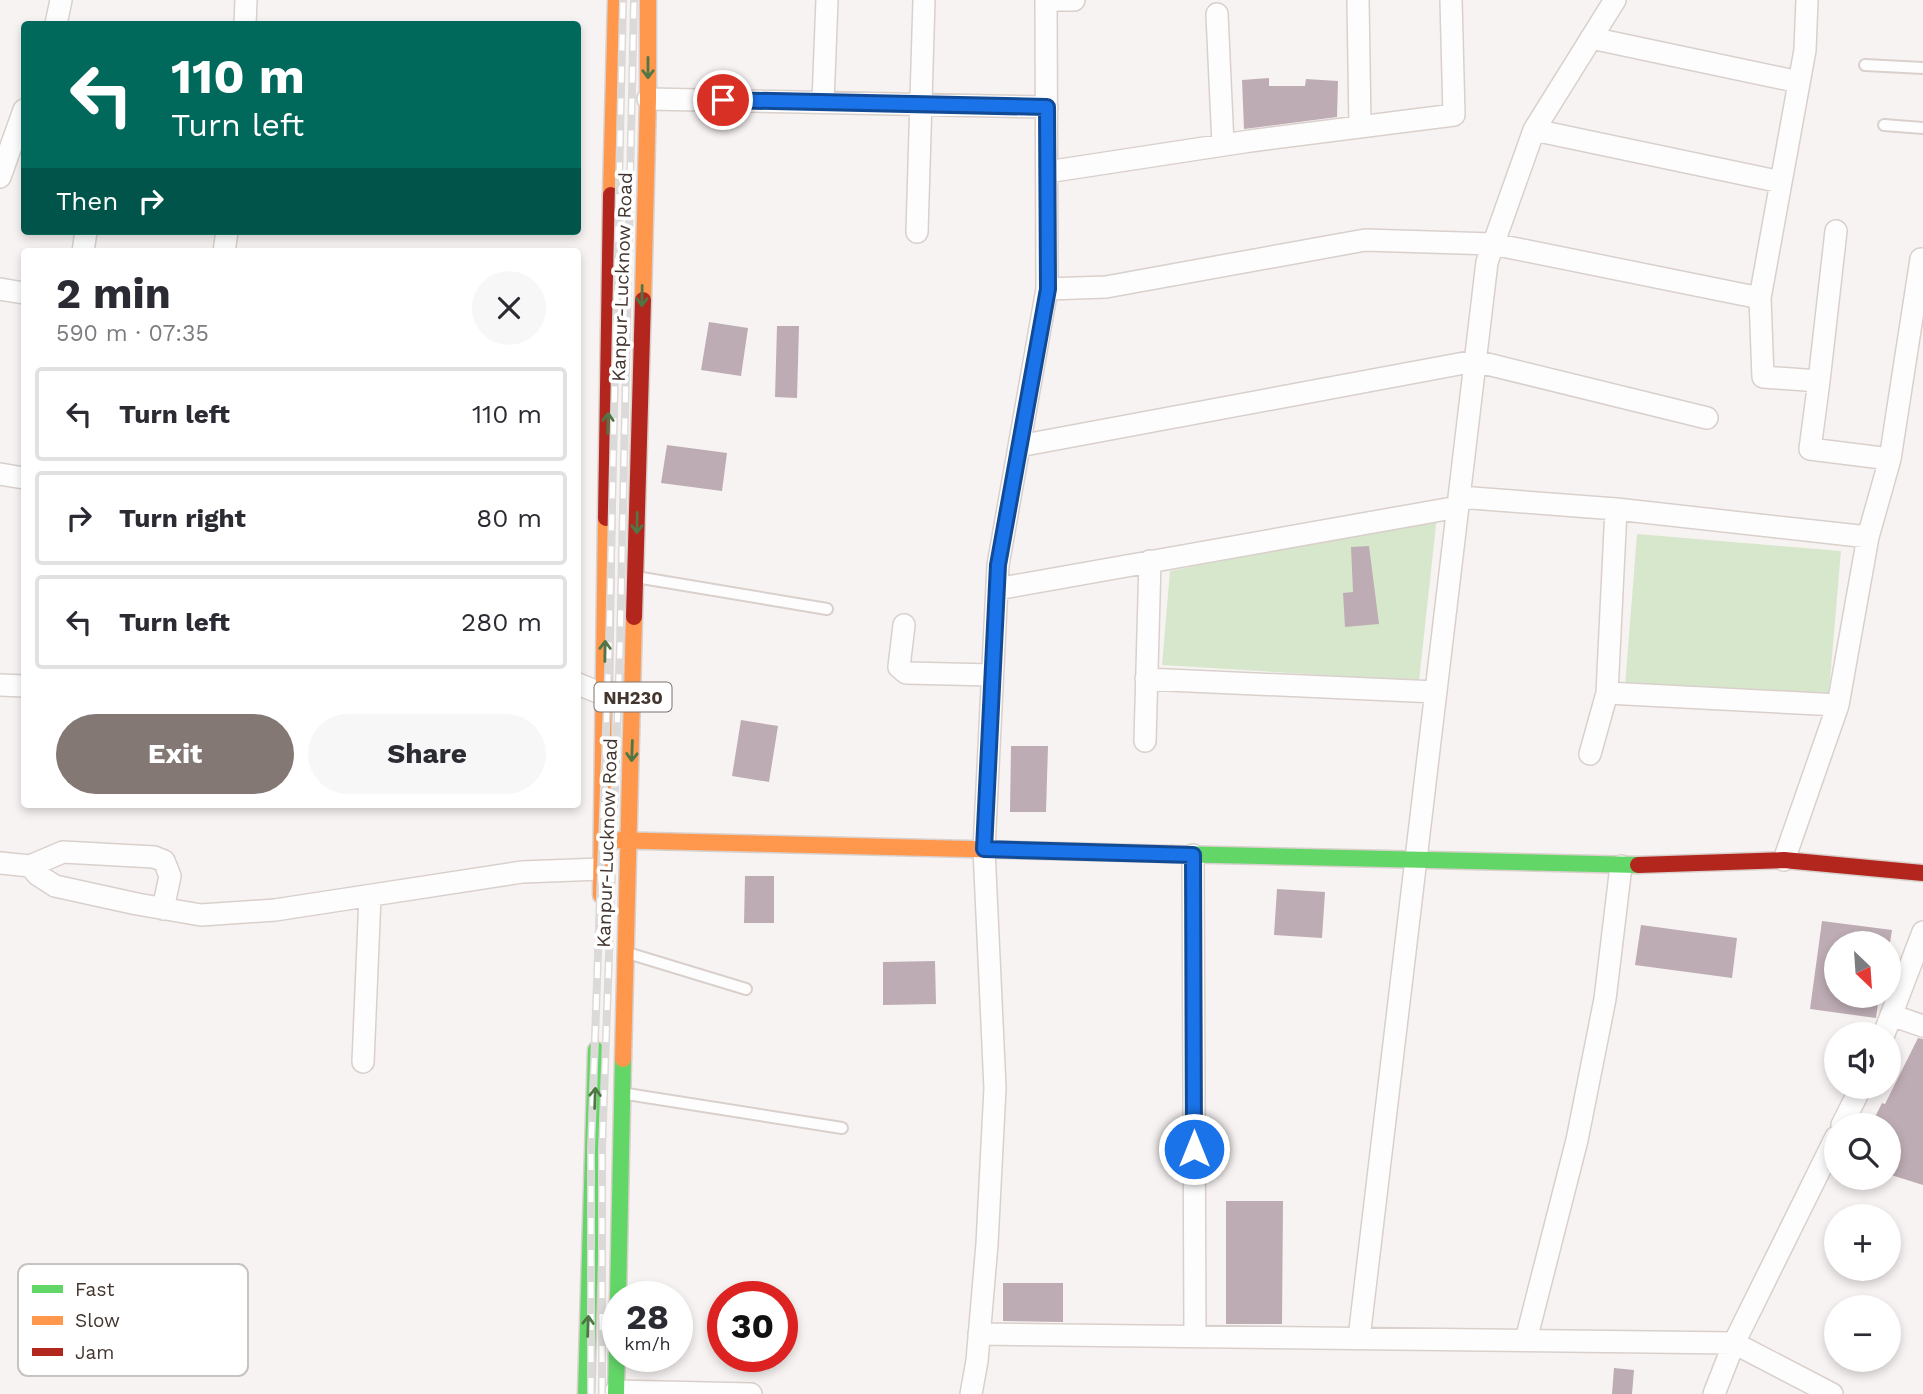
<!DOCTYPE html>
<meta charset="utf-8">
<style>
:root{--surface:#fff;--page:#f7f7f7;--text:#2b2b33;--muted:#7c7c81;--line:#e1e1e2;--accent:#837873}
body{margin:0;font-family:"Work Sans",sans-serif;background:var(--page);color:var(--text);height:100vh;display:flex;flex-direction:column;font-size:26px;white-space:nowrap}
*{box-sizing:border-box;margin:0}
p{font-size:23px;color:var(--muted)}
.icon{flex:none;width:38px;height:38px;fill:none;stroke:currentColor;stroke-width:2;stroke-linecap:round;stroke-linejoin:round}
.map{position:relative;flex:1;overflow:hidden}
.sheet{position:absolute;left:21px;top:248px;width:560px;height:560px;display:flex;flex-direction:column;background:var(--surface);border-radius:7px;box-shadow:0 4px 10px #0003}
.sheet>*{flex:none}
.guide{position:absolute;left:21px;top:21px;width:560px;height:214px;border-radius:7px;box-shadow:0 4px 10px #0003;background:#00695c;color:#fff;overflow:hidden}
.needle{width:46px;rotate:155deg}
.fabs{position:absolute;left:1824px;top:931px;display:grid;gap:14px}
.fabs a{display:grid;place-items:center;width:77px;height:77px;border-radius:50%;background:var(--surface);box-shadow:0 4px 10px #0003;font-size:35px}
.speed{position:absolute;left:602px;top:1281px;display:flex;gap:14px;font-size:35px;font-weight:700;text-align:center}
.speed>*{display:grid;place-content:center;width:91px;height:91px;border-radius:50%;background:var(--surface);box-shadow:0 4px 10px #0003;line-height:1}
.speed small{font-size:18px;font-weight:400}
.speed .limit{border:10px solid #d22;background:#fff;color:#111}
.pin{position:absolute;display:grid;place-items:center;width:60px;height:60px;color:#fff;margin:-30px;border:4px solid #fff;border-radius:50%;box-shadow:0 2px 7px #0007}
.me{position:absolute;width:77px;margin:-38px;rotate:0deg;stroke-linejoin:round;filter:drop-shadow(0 0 5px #0008)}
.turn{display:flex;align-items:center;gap:24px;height:147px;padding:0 35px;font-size:32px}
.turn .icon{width:91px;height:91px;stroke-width:2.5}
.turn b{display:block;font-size:49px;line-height:60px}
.then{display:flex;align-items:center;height:66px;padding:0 35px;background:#0003;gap:14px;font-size:26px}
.round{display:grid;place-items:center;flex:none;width:74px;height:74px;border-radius:37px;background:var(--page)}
.head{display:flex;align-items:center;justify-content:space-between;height:119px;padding:0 35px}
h1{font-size:42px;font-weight:700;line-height:52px}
.cta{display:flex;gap:14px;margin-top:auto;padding:14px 35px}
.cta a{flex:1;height:80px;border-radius:42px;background:var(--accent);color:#fff;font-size:28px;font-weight:700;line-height:80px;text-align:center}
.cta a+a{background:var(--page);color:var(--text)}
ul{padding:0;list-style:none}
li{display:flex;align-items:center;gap:21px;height:94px;margin:0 14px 10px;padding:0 21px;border:4px solid var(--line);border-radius:7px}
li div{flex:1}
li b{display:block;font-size:26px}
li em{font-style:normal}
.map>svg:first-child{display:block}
.green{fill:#d7e7cc}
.building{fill:#beacb4}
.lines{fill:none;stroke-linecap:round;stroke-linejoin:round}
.lane-casing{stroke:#d9d0cc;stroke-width:14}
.street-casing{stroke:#d9d0cc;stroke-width:24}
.fast-casing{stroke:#d9d0cc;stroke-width:19}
.slow-casing{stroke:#d9d0cc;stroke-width:19}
.jam-casing{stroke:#d9d0cc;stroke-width:19}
.lane{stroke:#fefdfd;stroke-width:10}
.street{stroke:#fefdfd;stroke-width:21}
.fast{stroke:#63d668;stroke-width:16}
.slow{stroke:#ff974d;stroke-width:16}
.jam{stroke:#b3261e;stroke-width:16}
.rail-casing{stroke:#dcdad8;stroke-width:8}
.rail{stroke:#fff;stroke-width:5;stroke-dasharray:16;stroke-linecap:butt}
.oneway{stroke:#507646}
.route-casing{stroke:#114b97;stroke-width:18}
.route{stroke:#1a73e8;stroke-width:12}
.labels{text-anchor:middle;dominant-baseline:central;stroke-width:7;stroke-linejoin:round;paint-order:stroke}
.shield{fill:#fff;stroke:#7c726d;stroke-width:2}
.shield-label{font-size:18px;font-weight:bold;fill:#44362f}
.street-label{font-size:19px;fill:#44362f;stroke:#fff}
.key{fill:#fff;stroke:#c7c3c1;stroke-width:2}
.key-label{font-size:19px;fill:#44362f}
</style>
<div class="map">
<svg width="1923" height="1394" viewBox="0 0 1923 1394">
<rect width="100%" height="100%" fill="#f7f3f2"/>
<path class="green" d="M1437,516L1419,681L1162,665L1170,571Z
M1637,534L1841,551L1828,703L1625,686Z"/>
<path class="building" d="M1269,78V86H1305L1306,79L1338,81L1337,117L1244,129L1242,80Z
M709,322L748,328L741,376L701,370Z
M777,326H799L797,398L775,397Z
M667,445L727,453L722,491L661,483Z
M1369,546L1379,624L1345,627L1343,593L1353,592L1351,547Z
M741,720L778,726L769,782L732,776Z
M1011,746H1048L1046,812H1010Z
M745,876H774V923H744Z
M1277,889L1325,892L1322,938L1274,935Z
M1822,921L1892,930L1890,943H1836V996H1879L1876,1018L1810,1009Z
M1641,925L1737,938L1732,978L1635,965Z
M935,961L936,1004L883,1005V962Z
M1918,1038L1923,1039V1185L1888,1174V1125H1871L1882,1103L1885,1104Z
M1226,1201H1283L1282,1324H1226Z
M1003,1283H1063V1322L1003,1321Z
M1614,1368L1634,1370L1632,1394H1612Z"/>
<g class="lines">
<defs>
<path id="lane" d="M1865,65L1923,68
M1884,125L1923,128
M642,578L827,609
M631,954L746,989
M627,1094L842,1128"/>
<path id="street" d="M1046,0H1074
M1358,0L1360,127
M1807,0L1805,50L1760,298L1763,377L1819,381L1836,231
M1217,14L1223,145
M56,24L61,0
M245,24L246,0
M1591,38L1799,82
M648,99L1047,107
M823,102L827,0
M1534,130L1781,182
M1047,172L1250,141L1454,115L1451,0
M0,177L24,110
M917,232L924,0
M83,252L86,231
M224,252L227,231
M0,289L24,293
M1047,289L1106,287L1365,240L1493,244L1760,298
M1819,381L1810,449L1890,459
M1019,446L1475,361L1707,418
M0,474L24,478
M1459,497L1616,509L1868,537
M997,589L1458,507
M904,625L899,667L906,673L992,675
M1146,679L1436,692
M578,684L605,695
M0,685L24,686
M1607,693L1838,705
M1145,741L1150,561
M1590,754L1607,693L1616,509
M1193,855L1195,1336
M1784,860L1838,705L1868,537L1890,459L1921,259L1923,260
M0,863L30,866L38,875L55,886L137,904L201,915L275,910L522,872L601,869
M30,866L63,852L154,857L164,861L170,876L163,909
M1891,1015L1923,1026
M1884,1034L1923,932
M363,1062L370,897
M1842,1125L1861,1087
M979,1334L1734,1343L1832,1394
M1359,1338L1487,262L1534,130L1615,0
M1526,1340L1577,1140L1605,999L1621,866
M616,1391L751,1394
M971,1394L977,1361L987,1244L995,1088L984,849L998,565L1047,289L1046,0
M1714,1394L1734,1343L1836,1137"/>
<path id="fast" d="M1172,854L1638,865
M586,1394L596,1050
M616,1394L623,1059"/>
<path id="slow" d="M611,195L616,0
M643,300L648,99V0
M608,840L1172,854
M601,895L606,518
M623,1059L634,617"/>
<path id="jam" d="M606,518L611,195
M634,617L643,300
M1638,865L1784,860L1923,873"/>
</defs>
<use href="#lane" class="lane-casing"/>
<use href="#street" class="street-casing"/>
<use href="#fast" class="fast-casing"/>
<use href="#slow" class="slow-casing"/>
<use href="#jam" class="jam-casing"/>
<use href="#lane" class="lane"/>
<use href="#street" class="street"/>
<use href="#fast" class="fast"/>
<use href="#slow" class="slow"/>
<use href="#jam" class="jam"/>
<defs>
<path id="rail" d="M591,1394V1150L609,647L623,0
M602,1394V1150L620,647L634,0"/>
</defs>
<use href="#rail" class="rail-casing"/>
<use href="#rail" class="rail"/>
</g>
<defs><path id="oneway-shaft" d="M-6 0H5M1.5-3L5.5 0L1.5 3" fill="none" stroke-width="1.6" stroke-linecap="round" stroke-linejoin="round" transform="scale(1.75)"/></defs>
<g class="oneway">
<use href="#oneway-shaft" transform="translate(648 68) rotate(90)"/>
<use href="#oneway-shaft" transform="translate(642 296) rotate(91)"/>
<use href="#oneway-shaft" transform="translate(608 423) rotate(-89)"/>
<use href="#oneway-shaft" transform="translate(637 523) rotate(91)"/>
<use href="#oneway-shaft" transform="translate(605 651) rotate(-89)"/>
<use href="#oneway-shaft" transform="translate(632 751) rotate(92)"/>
<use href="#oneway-shaft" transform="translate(595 1098) rotate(-88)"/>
<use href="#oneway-shaft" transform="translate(588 1326) rotate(-88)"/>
</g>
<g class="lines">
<defs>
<path id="route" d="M723,100L1047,107L1048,289L998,565L984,849L1193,855L1194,1149"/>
</defs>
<use href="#route" class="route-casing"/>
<use href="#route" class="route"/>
</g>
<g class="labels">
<rect class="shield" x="594.5" y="682.5" width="77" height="29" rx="5"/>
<g class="shield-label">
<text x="633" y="697">NH230</text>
</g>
<g class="street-label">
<text transform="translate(622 277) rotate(-88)">Kanpur-Lucknow Road</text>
<text transform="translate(607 843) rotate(-88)">Kanpur-Lucknow Road</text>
</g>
</g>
<rect x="18" y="1264" width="230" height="112" rx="10" class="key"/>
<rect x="32" y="1285" width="31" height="8" fill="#63d668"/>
<rect x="32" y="1316" width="31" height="9" fill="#ff974d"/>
<rect x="32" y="1348" width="31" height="8" fill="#b3261e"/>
<g class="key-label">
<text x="75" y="1296">Fast</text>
<text x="75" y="1327">Slow</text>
<text x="75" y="1359">Jam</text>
</g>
</svg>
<div class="fabs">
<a><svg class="needle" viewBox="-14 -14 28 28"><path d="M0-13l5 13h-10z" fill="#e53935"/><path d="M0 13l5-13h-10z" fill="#7c7c81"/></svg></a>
<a><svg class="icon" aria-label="sound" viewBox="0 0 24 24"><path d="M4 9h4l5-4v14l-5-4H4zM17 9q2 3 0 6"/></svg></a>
<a><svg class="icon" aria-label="search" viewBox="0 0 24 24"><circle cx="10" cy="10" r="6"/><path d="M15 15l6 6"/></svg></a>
<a>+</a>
<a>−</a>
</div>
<div class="speed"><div>28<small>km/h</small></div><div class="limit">30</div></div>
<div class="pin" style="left:723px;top:100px;background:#d93025"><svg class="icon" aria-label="arrive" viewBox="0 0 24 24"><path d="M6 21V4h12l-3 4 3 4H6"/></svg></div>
<svg class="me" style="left:1194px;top:1149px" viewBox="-20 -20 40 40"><circle r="17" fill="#1a73e8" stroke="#fff" stroke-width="3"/><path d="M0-11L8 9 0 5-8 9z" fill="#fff"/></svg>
<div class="guide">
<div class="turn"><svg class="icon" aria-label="left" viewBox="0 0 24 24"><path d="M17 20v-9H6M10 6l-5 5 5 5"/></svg><div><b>110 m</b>Turn left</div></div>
<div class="then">Then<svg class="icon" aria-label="right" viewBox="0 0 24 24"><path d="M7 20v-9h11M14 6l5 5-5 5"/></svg></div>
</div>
<section class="sheet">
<div class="head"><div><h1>2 min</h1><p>590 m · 07:35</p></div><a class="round"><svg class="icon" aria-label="close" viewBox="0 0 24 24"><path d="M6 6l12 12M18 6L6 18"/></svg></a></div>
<ul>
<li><svg class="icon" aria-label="left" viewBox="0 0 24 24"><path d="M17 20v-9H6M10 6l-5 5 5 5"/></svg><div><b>Turn left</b></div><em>110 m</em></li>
<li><svg class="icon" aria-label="right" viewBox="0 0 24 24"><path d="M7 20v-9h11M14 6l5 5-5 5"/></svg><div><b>Turn right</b></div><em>80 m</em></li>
<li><svg class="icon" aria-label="left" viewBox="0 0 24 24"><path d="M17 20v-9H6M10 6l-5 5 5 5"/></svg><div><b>Turn left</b></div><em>280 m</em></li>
</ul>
<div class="cta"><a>Exit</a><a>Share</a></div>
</section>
</div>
